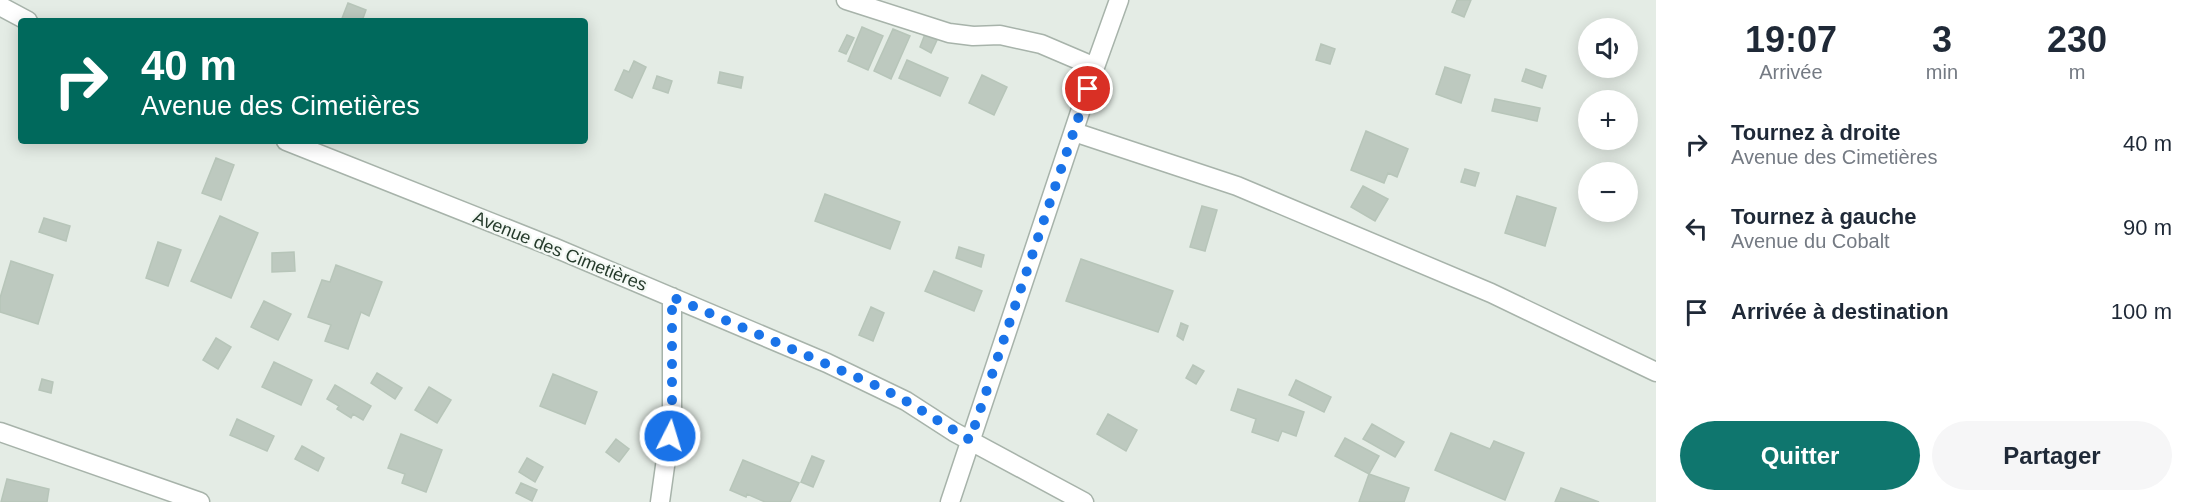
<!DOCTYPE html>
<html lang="fr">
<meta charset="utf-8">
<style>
:root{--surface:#fff;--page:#f6f6f7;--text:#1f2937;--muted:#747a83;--accent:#0f766e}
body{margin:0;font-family:Arial,sans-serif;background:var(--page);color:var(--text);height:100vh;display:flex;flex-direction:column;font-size:22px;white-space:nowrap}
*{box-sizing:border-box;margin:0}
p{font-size:20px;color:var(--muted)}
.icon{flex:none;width:33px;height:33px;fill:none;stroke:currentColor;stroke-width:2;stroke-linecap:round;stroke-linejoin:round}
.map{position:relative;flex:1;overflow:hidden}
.side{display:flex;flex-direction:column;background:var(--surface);width:540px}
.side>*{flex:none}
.top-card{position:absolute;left:18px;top:18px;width:570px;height:126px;border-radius:6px;box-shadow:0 3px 15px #0003;background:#00695c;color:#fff;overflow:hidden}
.tools{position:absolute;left:1578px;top:18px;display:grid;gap:12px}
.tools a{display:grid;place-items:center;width:60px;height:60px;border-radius:50%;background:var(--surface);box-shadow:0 3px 15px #0003;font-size:30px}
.pin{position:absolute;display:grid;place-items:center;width:51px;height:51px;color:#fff;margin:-26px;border:3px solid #fff;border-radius:50%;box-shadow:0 2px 6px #0007}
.me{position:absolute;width:66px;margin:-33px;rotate:5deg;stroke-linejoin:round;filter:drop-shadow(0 0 4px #0008)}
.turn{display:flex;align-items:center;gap:21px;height:126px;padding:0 24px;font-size:27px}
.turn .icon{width:78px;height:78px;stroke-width:2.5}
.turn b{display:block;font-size:42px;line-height:51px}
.eta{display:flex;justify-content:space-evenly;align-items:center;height:102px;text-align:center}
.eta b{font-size:36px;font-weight:800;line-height:42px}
.button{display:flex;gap:12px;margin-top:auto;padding:12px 24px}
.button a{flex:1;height:69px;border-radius:36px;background:var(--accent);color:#fff;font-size:24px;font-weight:800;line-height:69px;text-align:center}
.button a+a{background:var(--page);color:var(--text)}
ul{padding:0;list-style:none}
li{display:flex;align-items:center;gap:18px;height:84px;padding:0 24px}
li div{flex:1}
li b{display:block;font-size:22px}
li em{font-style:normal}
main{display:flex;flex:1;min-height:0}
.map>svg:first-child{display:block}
.building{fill:#bdc9bf;stroke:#b7c5b9;stroke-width:1.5}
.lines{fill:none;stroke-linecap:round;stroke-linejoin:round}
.minor-casing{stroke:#a7b3aa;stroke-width:21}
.minor{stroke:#fff;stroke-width:18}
.route{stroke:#1a73e8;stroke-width:10;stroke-dasharray:0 18}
.labels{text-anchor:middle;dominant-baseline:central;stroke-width:4.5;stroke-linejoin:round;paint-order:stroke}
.street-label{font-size:18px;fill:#263b2c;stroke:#f4f9f5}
</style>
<main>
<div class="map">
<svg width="1656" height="502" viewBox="0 0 1656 502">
<rect width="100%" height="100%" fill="#e4ece5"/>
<path class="building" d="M1457,0H1471L1464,17L1452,12Z
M348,3L366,10L362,21H341Z
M862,27L883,36L868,70L848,61Z
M893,29L910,36L891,79L874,71Z
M925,34L937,40L931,53L920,47Z
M847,35L854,38L846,54L839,51Z
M1321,44L1335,49L1330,64L1316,60Z
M907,60L948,78L940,96L899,78Z
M634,61L646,67L632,98L615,90L624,70L629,72Z
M1445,67L1470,75L1461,103L1436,94Z
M1526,69L1546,76L1542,88L1522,81Z
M720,72L743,77L741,88L718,83Z
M982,75L1007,87L994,115L969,103Z
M657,76L672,81L668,93L653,88Z
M1495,99L1540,108L1537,121L1492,111Z
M1366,131L1408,149L1397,177L1388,173L1384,183L1351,170Z
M216,158L234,165L221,200L202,193Z
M1465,169L1479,173L1475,186L1461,182Z
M1363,186L1388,199L1375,221L1351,207Z
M825,194L900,222L890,249L815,221Z
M1517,196L1556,208L1545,246L1505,233Z
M1202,206L1217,210L1205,251L1190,247Z
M220,216L258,233L231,298L191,281Z
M44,218L70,226L66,241L39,232Z
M158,242L181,250L168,286L146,278Z
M959,247L984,255L981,267L956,258Z
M294,252L295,271L272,272V253Z
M1081,259L1173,291L1158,332L1066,301Z
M11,261L53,275L38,324L0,312V298Z
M336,265L382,282L369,316L361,312L348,349L325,341L331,325L308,317L322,280L330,282Z
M934,271L982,291L974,311L925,291Z
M264,301L291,314L278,340L251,327Z
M871,307L884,313L873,341L859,335Z
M1181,323L1188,326L1183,340L1177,336Z
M216,338L231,347L218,369L203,360Z
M274,362L312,380L301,405L262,387Z
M1193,365L1204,371L1196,384L1186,378Z
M377,373L402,388L395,399L371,383Z
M553,374L597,392L585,424L540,406Z
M42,379L53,382L51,393L39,390Z
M1296,380L1331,397L1324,412L1289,395Z
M335,385L371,406L363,420L353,414L351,418L337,409L339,406L327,399Z
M429,387L451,400L437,423L415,410Z
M1238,389L1304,412L1296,436L1282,431L1278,441L1252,432L1256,419L1231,410Z
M1108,414L1137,430L1126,451L1097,434Z
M237,419L274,436L267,451L230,435Z
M1372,424L1404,442L1395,457L1363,439Z
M1451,433L1490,449L1494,441L1524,453L1505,500L1435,470Z
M401,434L442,450L426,492L402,483L405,474L388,468Z
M1345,438L1379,456L1369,474L1335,456Z
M616,439L629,449L619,462L606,452Z
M302,446L324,458L318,471L295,459Z
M812,456L824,461L813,487L801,482Z
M527,458L543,467L535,482L519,472Z
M743,460L799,483L790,502H765L747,494L746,497L730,490Z
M1369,474L1409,488L1404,502H1359Z
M7,479L49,489L47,502H1Z
M521,483L537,490L532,501L516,493Z
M1561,488L1599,502H1555Z"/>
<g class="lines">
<defs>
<path id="minor" d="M846,0L949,33L973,36L1000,35L1041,44L1095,67
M0,6L28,21
M1074,132L1237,186L1491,293L1656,372
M286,141L553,247L827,363L906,401L954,432L1084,502
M0,432L200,502
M660,502L672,416V297
M950,502L1095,67L1119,0"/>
</defs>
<use href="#minor" class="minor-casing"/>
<use href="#minor" class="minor"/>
</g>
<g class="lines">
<path class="route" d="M670,436L672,416V297L877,386L906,401L970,440L1088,89"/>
</g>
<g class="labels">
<g class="street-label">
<text transform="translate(560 251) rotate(22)">Avenue des Cimetières</text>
</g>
</g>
</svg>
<div class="tools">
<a><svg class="icon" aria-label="sound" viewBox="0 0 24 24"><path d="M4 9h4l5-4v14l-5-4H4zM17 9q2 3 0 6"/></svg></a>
<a>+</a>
<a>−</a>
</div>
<div class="pin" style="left:1088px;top:89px;background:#d93025"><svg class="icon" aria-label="arrive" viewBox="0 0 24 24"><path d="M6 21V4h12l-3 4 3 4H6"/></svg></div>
<svg class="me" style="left:670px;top:436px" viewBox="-20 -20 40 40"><circle r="17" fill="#1a73e8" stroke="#fff" stroke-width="3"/><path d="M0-11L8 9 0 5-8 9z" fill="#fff"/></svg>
<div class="top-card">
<div class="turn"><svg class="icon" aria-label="right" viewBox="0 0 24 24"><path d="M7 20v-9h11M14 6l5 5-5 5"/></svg><div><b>40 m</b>Avenue des Cimetières</div></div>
</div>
</div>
<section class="side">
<div class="eta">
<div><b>19:07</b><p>Arrivée</p></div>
<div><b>3</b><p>min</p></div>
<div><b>230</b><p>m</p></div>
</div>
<ul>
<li><svg class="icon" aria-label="right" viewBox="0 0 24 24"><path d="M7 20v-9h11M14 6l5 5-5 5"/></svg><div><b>Tournez à droite</b><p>Avenue des Cimetières</p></div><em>40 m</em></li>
<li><svg class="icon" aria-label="left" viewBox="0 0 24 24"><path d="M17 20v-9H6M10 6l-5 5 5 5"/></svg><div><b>Tournez à gauche</b><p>Avenue du Cobalt</p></div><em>90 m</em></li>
<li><svg class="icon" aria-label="arrive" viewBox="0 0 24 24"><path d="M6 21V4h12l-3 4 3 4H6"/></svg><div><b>Arrivée à destination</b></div><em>100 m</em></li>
</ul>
<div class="button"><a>Quitter</a><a>Partager</a></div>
</section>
</main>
